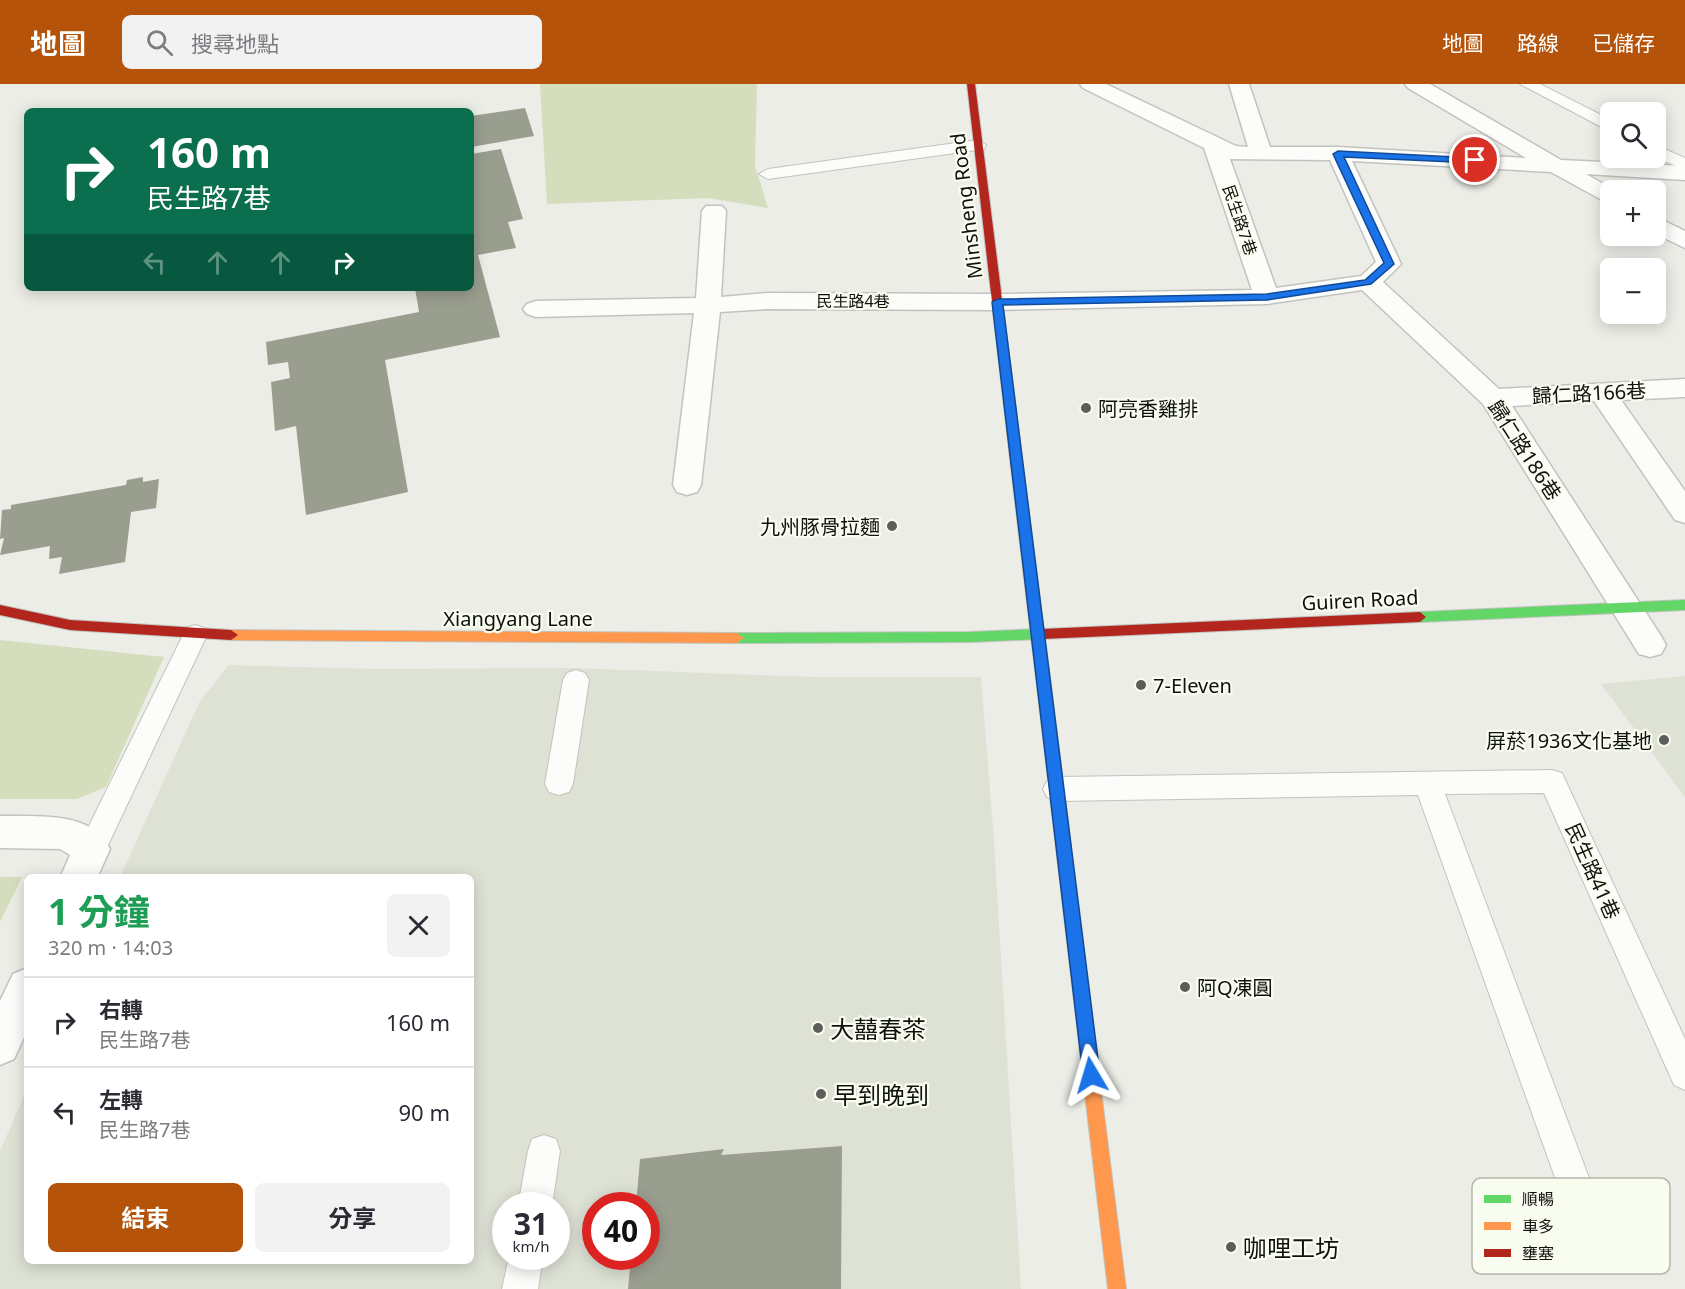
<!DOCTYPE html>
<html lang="zh-TW">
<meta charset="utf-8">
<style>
:root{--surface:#fff;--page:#f2f2f3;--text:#2b2b33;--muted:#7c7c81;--line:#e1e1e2;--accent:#b45309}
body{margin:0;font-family:"Noto Sans","Noto Sans TC",sans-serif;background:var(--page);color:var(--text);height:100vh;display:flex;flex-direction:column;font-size:22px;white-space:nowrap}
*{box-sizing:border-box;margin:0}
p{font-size:20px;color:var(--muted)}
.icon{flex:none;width:33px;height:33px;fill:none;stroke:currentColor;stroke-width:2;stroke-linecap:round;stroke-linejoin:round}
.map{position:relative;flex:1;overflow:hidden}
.side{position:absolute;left:24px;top:790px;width:450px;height:390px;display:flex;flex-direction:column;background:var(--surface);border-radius:9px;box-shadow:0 3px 15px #0003}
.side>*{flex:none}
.top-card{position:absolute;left:24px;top:24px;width:450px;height:183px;border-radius:9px;box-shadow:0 3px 15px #0003;background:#0b6e4f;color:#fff;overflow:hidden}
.tools{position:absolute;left:1600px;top:18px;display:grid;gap:12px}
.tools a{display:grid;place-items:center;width:66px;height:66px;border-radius:9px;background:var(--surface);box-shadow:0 3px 15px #0003;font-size:30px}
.speed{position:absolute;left:492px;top:1108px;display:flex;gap:12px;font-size:30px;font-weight:700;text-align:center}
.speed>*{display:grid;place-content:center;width:78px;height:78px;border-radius:50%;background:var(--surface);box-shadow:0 3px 15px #0003;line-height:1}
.speed small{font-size:15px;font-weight:400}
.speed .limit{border:9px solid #d22;background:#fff;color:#111}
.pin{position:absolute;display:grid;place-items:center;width:51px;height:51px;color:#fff;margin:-26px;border:3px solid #fff;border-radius:50%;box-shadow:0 2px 6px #0007}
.me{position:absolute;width:66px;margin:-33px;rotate:353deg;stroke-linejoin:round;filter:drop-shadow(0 0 4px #0008)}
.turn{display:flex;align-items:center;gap:21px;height:126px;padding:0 24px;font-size:27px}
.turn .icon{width:78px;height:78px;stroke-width:2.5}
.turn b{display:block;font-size:42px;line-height:51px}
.lanes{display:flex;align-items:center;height:57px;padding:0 24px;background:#0003;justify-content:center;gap:30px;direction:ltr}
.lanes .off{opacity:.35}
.round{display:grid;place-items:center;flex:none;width:63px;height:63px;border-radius:9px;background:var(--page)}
.summary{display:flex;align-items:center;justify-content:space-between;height:102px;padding:0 24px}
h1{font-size:36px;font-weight:700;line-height:45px;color:#1e9e55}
.action{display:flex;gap:12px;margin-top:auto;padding:12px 24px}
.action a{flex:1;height:69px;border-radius:9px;background:var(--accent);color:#fff;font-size:24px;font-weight:700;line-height:69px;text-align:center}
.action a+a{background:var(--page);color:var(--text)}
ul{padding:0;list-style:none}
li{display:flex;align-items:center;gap:18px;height:90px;padding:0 24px;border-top:2px solid var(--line)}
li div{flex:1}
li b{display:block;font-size:22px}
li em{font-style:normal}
header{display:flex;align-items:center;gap:36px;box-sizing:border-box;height:84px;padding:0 30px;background:var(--accent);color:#fff}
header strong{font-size:28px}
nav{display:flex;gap:33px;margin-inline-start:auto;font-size:21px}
.search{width:420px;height:54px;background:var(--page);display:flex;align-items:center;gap:15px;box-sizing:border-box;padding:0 21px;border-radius:9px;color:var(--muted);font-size:22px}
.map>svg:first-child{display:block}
.built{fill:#dee2d5;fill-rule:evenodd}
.green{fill:#d4debd}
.building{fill:#9a9e8f}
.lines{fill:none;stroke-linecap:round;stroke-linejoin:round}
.lane-casing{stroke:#c2c3be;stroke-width:2}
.street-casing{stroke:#c2c3be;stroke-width:3}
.fast-casing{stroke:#c2c3be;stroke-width:2}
.slow-casing{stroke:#c2c3be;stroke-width:2}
.jam-casing{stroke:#c2c3be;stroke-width:2}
.lane{fill:#fcfcfb;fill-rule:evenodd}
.street{fill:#fcfcfb;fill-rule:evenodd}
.fast{fill:#63d668;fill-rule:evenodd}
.slow{fill:#ff974d;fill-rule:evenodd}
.jam{fill:#b3261e;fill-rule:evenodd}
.route{fill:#1a73e8;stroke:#114b97;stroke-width:1.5}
.poi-dot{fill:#5c5e59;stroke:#f9fdf0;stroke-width:2}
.labels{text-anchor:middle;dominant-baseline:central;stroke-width:4.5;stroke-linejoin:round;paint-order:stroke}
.far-street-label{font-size:16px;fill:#0f110d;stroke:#f9fdf0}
.street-label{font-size:20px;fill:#0f110d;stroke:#f9fdf0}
.poi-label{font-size:20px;fill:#0f110d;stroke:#f9fdf0;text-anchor:start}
.near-poi-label{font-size:24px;fill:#0f110d;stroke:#f9fdf0;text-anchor:start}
.key{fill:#f9fdf0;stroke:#b3b6ac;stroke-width:1.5}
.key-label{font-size:16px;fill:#0f110d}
</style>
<header>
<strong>地圖</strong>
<div class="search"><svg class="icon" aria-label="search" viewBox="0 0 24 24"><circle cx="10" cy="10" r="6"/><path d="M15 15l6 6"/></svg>搜尋地點</div>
<nav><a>地圖</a><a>路線</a><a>已儲存</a></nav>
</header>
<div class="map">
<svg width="1685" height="1205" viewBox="0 0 1685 1205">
<rect width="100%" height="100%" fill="#ebede6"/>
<path class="built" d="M229,581L377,585L574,584L813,593H981L994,757L1021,1205H0V1067L27,1005V1178H471V794L120,793L200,617ZM506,1122H556V1173H506ZM596,1122H646V1173H596Z
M1685,592V713L1601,600Z"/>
<path class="green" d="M540,0H757L755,82L768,124L708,114L547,120Z
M0,556L164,573L106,703L77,715H0Z
M0,793H22L0,838Z"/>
<path class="building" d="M525,24L534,52L471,63V32Z
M501,65L523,135L508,138L516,164L478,171L500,253L385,276L408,408L306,431L296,342L275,347L271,298L290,294L288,278L268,281L266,258L419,228L415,204H471V70Z
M143,393V398L159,395L156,424L131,428L125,478L59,490L62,473L49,475L50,462L0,471L4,454L0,455L2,426L11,425V421L126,401L127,396Z
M842,1062L841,1205H628L631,1173H646V1122H636L640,1075L724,1065L721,1071Z"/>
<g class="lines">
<defs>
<path id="lane" d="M1520,0H1540L1611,36V48Z
M978,56L986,61L984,65L768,95L759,90L768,85Z
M1656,61L1685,74V86L1656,73Z
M195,541L204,544L207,551L102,774L92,777L82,774L78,765L82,756L183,551L186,544Z
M576,586L585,589L589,596L573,700L569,708L559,711L549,708L545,700L563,596L567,589Z
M1552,686L1562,689L1685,955V1006L1674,1001L1544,709L1445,710L1592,1102L1587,1114L1575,1119L1563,1114L1558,1102L1418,711L1057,717L1047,713L1043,705L1047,697L1057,693Z
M544,1051L556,1055L560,1067L552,1122H518L528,1067L532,1055Z
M509,1173H543L538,1205H502Z"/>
<path id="street" d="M1080,0H1106L1236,62L1248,63L1229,0H1249L1270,63H1338L1526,74L1408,4L1405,0H1430L1561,76L1685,82V96L1586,90L1614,106H1611V121L1551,88L1352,77L1401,180L1383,198L1499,305L1685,295V313L1621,316L1685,407V439L1675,436L1594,317L1512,322L1661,552L1666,561L1661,570L1650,573L1639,570L1483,320L1362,206L1267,220L998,226L767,225L720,228L701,401L697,408L687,411L677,408L673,401L694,229L536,233L527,230L523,225L527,220L536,217L696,214L702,127L706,122H722L726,127L721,213L767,209L998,210L1252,206L1204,64L1083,4ZM1230,75L1330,76L1376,178L1361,192L1276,204Z
M1656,133L1685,147V164L1656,150Z
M0,732C36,733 92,726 110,765L97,794H60L70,771L60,765L0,764Z
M27,884V947L14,975L0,981V917L13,890Z"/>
<path id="fast" d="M1685,516V526L1420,538L1414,533L1420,528Z
M1042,545L1049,550L1042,555L970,558L737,559L730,554L737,549L970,548Z"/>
<path id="slow" d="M1017,379L1023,383L1054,627L1052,631H1042L1040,627L1011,383Z
M231,546L737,549L744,554L737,559L231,556L224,551Z
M1087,951L1093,953L1095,959L1126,1205H1108L1079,959L1081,953Z"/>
<path id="jam" d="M967,0H975L1023,383L1017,387L1011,383Z
M0,521L70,536L231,546L238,551L231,556L70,546L0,531Z
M1420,528L1426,533L1420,538L1042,555L1035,550L1042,545Z
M1047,621L1052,623L1054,627L1095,959L1093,965L1087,967L1081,965L1079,959L1040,627L1042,623Z"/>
</defs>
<use href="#lane" class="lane-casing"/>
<use href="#street" class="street-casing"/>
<use href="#fast" class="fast-casing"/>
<use href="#slow" class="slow-casing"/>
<use href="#jam" class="jam-casing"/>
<use href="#lane" class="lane"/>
<use href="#street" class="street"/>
<use href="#fast" class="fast"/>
<use href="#slow" class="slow"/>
<use href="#jam" class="jam"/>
</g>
<path class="route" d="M1338,67L1475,74L1479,76L1475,79L1344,73L1394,180L1371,200L1267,216L1003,221L1100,991L1097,997L1091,999L1085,997L1083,991L992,218L998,215L1267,210L1365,196L1384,179L1333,70Z"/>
<g class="poi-dot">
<circle cx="1086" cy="324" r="6"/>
<circle cx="892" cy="442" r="6"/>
<circle cx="1141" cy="601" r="6"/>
<circle cx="1664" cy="656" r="6"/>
<circle cx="1185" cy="903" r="6"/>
<circle cx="818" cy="944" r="6"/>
<circle cx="821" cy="1010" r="6"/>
<circle cx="1231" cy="1163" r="6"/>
</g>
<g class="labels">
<g class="far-street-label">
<text transform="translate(1240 136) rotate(71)">民生路7巷</text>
<text x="853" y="217">民生路4巷</text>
</g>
<g class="street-label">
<text transform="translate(966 122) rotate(-97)">Minsheng Road</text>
<text transform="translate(1589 309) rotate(-3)">歸仁路166巷</text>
<text transform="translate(1525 366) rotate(57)">歸仁路186巷</text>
<text transform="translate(1360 516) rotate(-3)">Guiren Road</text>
<text x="518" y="534">Xiangyang Lane</text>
<text transform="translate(1593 787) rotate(66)">民生路41巷</text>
</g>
<g class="poi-label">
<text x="1098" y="324">阿亮香雞排</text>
<text x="880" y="442" text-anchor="end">九州豚骨拉麵</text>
<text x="1153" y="601">7-Eleven</text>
<text x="1652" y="656" text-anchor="end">屏菸1936文化基地</text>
<text x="1197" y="903">阿Q凍圓</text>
</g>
<g class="near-poi-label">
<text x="830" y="944">大囍春茶</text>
<text x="833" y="1010">早到晚到</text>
<text x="1243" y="1163">咖哩工坊</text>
</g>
</g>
<rect x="1472" y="1094" width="198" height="96" rx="9" class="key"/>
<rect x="1484" y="1111" width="27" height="8" fill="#63d668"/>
<rect x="1484" y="1138" width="27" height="8" fill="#ff974d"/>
<rect x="1484" y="1165" width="27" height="8" fill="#b3261e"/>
<g class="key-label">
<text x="1522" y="1121">順暢</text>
<text x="1522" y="1148">車多</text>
<text x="1522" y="1175">壅塞</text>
</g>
</svg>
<div class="tools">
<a><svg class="icon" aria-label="search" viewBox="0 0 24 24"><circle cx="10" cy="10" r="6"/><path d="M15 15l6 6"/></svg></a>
<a>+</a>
<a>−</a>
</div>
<div class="speed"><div>31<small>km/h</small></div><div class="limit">40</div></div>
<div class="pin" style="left:1475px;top:76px;background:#d93025"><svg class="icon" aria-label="arrive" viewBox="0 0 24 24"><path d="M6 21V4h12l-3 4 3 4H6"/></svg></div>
<svg class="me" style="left:1091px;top:991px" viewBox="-20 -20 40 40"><path d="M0-17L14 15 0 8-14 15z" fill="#1a73e8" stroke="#fff" stroke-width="4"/></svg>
<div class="top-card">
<div class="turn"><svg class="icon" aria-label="right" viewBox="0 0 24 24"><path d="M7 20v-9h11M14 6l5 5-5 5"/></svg><div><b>160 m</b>民生路7巷</div></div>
<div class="lanes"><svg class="icon off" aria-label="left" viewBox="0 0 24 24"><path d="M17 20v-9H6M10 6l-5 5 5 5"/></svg><svg class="icon off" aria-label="ahead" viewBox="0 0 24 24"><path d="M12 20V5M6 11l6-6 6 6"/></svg><svg class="icon off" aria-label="ahead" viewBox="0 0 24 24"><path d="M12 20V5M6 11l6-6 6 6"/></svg><svg class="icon" aria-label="right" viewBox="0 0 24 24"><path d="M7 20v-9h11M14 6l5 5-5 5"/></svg></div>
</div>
<section class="side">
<div class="summary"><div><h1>1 分鐘</h1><p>320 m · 14:03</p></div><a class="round"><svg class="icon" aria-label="close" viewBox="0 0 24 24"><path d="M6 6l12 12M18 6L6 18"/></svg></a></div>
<ul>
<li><svg class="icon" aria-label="right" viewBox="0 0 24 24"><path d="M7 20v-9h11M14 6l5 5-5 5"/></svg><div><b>右轉</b><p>民生路7巷</p></div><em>160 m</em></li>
<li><svg class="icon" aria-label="left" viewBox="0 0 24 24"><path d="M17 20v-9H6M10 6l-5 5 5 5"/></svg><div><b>左轉</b><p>民生路7巷</p></div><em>90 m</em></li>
</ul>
<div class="action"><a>結束</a><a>分享</a></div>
</section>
</div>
